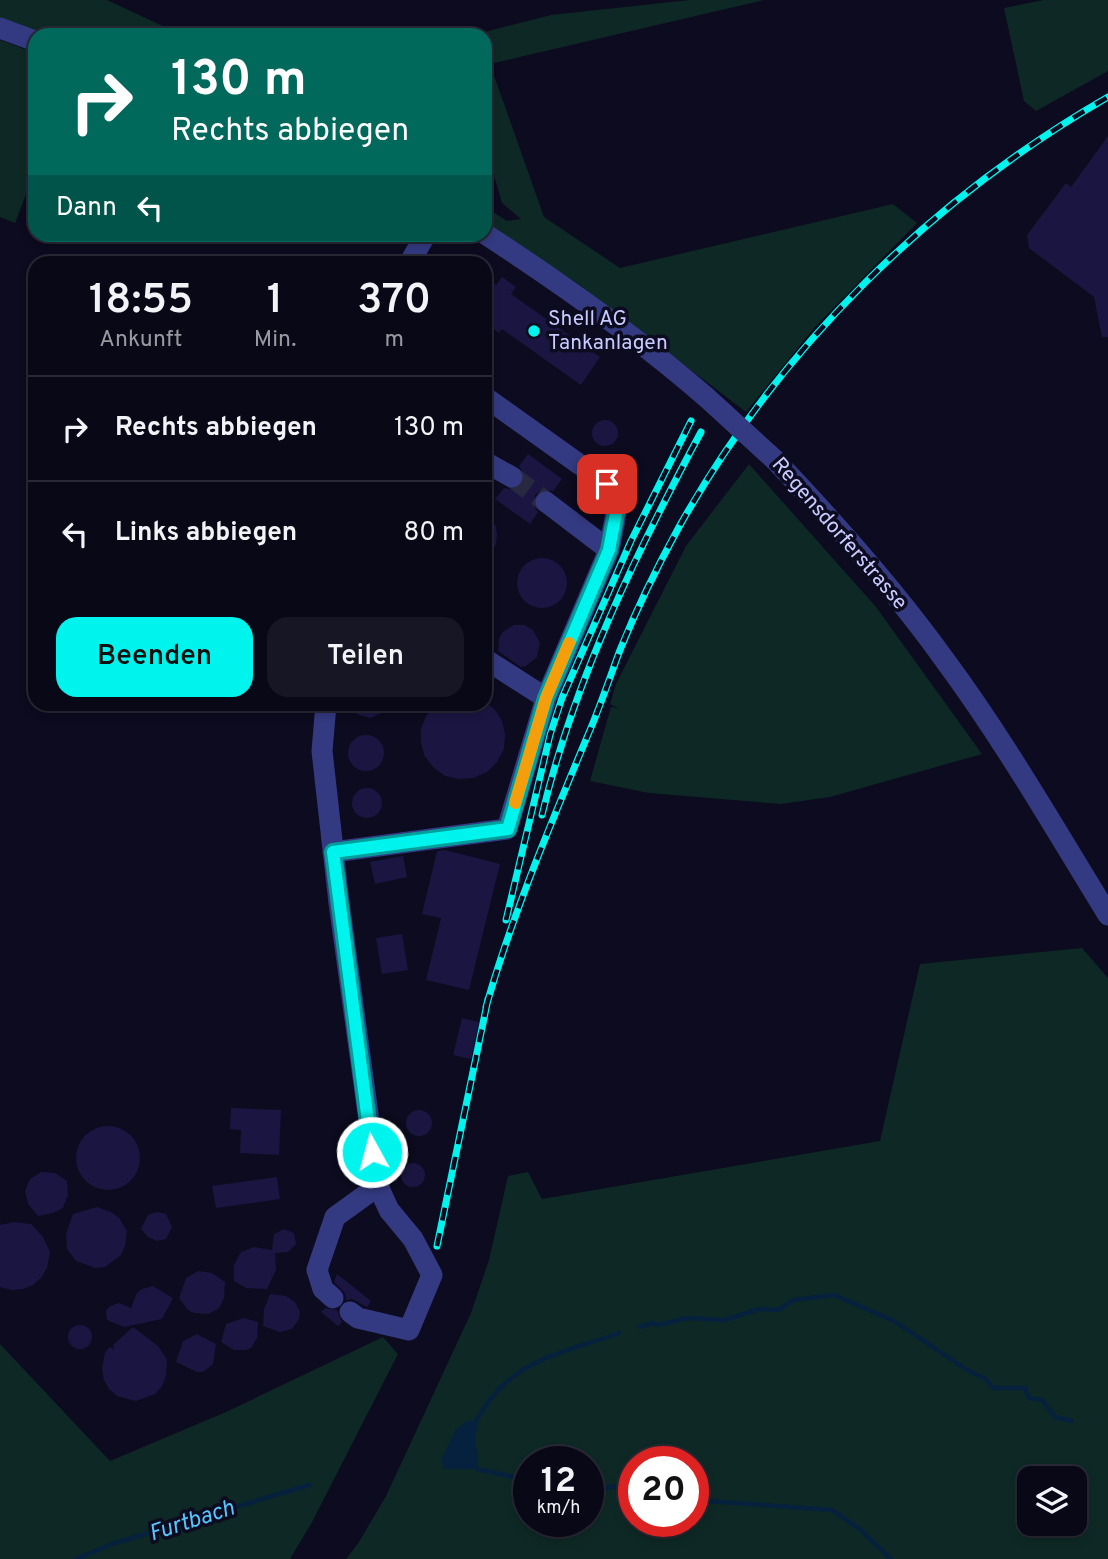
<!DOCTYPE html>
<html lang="de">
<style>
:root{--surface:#090817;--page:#171624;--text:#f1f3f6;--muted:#999aa1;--line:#292936;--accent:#00f4ee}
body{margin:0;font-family:Overpass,sans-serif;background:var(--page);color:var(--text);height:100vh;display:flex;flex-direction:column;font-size:26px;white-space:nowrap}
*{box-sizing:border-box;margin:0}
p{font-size:23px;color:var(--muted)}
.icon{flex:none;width:38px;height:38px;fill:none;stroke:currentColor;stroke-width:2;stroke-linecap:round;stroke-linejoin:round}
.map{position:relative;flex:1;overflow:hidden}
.side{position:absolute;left:28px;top:256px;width:464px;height:455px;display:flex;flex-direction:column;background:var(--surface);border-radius:21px;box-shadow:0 4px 10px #0003,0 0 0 2px var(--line)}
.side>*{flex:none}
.banner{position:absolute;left:28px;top:28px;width:464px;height:214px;border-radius:21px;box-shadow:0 4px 10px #0003,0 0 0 2px var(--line);background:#00695c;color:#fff;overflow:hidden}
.fabs{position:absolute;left:1017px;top:1466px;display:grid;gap:14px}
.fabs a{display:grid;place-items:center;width:70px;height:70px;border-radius:14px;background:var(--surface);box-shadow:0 4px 10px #0003,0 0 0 2px var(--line);font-size:35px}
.speed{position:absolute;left:513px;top:1446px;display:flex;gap:14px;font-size:35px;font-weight:700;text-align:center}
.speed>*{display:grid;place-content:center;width:91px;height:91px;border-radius:50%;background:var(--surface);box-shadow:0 4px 10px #0003,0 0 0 2px var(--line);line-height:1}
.speed small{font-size:18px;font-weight:400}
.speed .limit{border:10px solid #d22;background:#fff;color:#111}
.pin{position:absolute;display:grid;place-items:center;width:60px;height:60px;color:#fff;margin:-30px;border-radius:14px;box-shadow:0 4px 10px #0006}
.me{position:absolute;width:77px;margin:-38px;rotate:353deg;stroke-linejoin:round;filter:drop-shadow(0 0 5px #0008)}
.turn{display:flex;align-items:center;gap:24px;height:147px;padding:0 28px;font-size:32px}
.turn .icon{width:91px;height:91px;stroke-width:2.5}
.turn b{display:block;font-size:49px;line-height:60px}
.then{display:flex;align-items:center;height:66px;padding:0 28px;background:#0003;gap:14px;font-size:26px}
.eta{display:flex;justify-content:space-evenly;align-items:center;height:119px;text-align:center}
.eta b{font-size:42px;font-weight:600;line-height:49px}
.primary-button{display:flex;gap:14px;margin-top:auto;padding:14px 28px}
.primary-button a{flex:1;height:80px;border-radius:21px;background:var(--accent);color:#111;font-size:28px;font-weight:600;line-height:80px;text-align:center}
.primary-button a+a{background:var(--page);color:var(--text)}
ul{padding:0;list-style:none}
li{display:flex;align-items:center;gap:21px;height:105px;padding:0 28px;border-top:2px solid var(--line)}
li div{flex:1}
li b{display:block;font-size:26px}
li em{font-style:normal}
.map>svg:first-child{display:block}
.green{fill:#0e2925;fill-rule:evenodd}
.water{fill:#06213d}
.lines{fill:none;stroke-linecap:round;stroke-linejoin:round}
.stream{stroke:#06213d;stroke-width:4.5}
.building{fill:#1a1641}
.minor-tunnel{stroke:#282841;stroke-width:21;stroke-dasharray:21 10;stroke-linecap:butt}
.minor{stroke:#343a81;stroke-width:21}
.rail-casing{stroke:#00f4ee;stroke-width:7}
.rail{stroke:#0c0b1f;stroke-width:4.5;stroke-dasharray:13;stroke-linecap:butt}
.minor-bridge{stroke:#343a81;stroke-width:21}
.route-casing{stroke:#009f9b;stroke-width:18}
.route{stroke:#00f4ee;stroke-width:12}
.slow{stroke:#f59e0b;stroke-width:12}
.poi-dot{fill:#00f4ee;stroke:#0c0b1f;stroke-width:2.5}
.labels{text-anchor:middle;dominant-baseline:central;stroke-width:7;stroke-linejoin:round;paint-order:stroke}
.poi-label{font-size:21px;fill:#c9caff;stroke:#0c0b1f;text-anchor:start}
.street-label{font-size:21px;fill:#c9caff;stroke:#0c0b1f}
.water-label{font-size:23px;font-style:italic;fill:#57c6ff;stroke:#0c0b1f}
</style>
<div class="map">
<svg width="1108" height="1559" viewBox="0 0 1108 1559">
<rect width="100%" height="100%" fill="#0c0b1f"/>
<path class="green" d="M0,0H107L182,35H46L0,18Z
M690,0H764L490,64L544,217L620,268L893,204L917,223L814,328L746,412L577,283L485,224V207L507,221L521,219L502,203L485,145V35H473L551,15Z
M1044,0H1108V71L1036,111L1024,101L1004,8Z
M0,40L35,53V184L28,189L15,223L0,217Z
M749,464L876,607L982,754L830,797L781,804L649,793L590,781L611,707L618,708L610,704L616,684L686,546Z
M1082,948L1108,978V1559H346L359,1542L386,1496L471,1313L489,1260L508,1176L528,1172L542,1199L880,1141L920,964ZM528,1461H588V1521H528ZM634,1461H693V1521H634ZM1029,1479H1074V1524H1029Z
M383,1337L398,1354L311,1524L290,1559H0V1344L110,1461L226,1412Z"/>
<path class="water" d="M467,1421H476L478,1426C470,1445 482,1450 477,1469H443L442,1458L456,1429Z"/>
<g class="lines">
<path class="stream" d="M640,1327L652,1323L658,1325L688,1318L725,1320L759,1309L778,1310L794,1300L834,1295L894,1321L967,1370L986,1379L993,1388H1025L1029,1398L1042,1400L1055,1417L1072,1421
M476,1421C510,1359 558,1355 619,1333
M477,1469L528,1480
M588,1483L599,1484L605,1488L626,1485L634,1490
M693,1500L832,1510L861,1530L891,1559
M76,1559L112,1544L309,1485"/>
</g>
<path class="building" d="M1108,136V337H1102L1094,297L1029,248L1027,235L1066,183L1071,187Z
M485,277L496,285L502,277L516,287L511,294L600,357L581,385L502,329L499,333L485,322Z
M592 433a13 13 0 1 1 26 0a13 13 0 1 1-26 0Z
M528,454L562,479L553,491L542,490L535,495L534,506L538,512L530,524L495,499L504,488L513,490L523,484L525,476L519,466Z
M485,505L496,527L497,535L496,544L485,564Z
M517 583a25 25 0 1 1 50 0a25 25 0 1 1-50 0Z
M514,625H524L533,630L540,643L537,657L526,666L521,667L498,651L499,638L503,632Z
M344,704H401L370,718L359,715Z
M438,704H488L495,710L502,721L505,734L504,749L497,762L487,772L473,778L459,779L445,776L433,767L424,755L421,742V729L426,716Z
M348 753a18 18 0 1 1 36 0a18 18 0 1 1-36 0Z
M352 803a15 15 0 1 1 30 0a15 15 0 1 1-30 0Z
M445,850L500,864L469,990L426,980L441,918L422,914L437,851Z
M403,856L407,877L375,884L370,862Z
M402,934L408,970L382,974L376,938Z
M462,1018L479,1022L471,1059L453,1055Z
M231,1108L281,1110L279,1155L240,1153L241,1130L230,1129Z
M406 1123a13 13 0 1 1 26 0a13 13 0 1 1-26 0Z
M76 1158a32 32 0 1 1 64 0a32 32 0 1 1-64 0Z
M401 1175a12 12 0 1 1 24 0a12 12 0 1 1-24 0Z
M41,1172L55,1173L67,1181L68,1195L63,1208L53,1213L38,1216L28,1204L25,1191L30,1179Z
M277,1177L280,1199L216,1208L212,1186Z
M97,1207L111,1212L119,1218L127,1231L125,1246L121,1255L105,1267L95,1268L76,1261L67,1249L66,1234L73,1214Z
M157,1212L166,1214L172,1227L166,1239L157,1241L148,1237L141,1229L148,1215Z
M14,1222L31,1224L43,1237L50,1252L47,1268L41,1278L33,1285L23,1289L12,1290L0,1287V1225Z
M284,1229L294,1233L296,1244L288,1252L275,1253L276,1270L267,1289L246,1288L234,1281V1265L241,1252L254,1247L272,1250L274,1234Z
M198,1271L212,1273L225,1282L224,1298L219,1308L209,1314L194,1313L188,1310L179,1298L186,1278Z
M337,1274L371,1301L367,1307L352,1299L346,1300L345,1293L334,1282Z
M153,1286L173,1298L162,1319L124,1327L107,1320L106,1311L110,1306L119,1303L131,1308L137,1293L142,1289Z
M270,1294L286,1296L295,1302L300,1312L299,1319L292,1329L280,1332L263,1326L264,1309Z
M325,1308L337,1310L342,1322L338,1326L321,1312Z
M244,1318L258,1322L257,1338L251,1348L246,1350H234L221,1342L226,1324Z
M68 1337a12 12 0 1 1 24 0a12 12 0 1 1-24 0Z
M133,1327L158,1346L167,1360L166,1376L162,1386L155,1394L136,1401L117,1396L109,1389L104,1380L102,1369L105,1352L110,1347L114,1350L113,1345Z
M197,1334L216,1344L213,1364L203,1372H197L176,1362L183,1341Z"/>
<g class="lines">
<path class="minor-tunnel" d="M512,477L546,502"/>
<path class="minor" d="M0,28L35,41
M485,234C562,284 637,337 706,397
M410,262L426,234
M485,397L607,484L617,508L609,550L546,502
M775,460C835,523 893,588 944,659C1004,740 1055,829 1108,915
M485,462L512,477
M485,659L546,698
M326,704L322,751L339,903L378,1186L389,1210L413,1239L432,1275L409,1330L358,1318L350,1312
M333,852L507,829L546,698L609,550
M333,1298L323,1289L317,1270L335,1217L378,1186"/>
<defs>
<path id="rail" d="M542,815C574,681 636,553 701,432
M506,920L550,735L562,698L631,541L691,421
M486,1007C513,912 552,821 590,730C601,704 610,677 620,650C637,608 657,567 679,527C779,348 931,199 1108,97
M437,1246L488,999"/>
</defs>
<use href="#rail" class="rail-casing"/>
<use href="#rail" class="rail"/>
<path class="minor-bridge" d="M706,397L775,460"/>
</g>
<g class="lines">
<defs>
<path id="route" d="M372,1152L333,852L508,829L546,698L609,550L617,508L607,484"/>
</defs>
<use href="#route" class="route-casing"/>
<use href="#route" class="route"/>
<path class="slow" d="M515,803L546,698L569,643"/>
</g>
<circle class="poi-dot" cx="534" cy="331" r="7"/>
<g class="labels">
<g class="poi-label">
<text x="548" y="319">Shell AG<tspan x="548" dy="24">Tankanlagen</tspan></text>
</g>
<g class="street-label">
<text transform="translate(839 534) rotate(49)">Regensdorferstrasse</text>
</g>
<g class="water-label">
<text transform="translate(192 1522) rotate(-18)">Furtbach</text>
</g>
</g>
</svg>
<div class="fabs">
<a><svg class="icon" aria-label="layers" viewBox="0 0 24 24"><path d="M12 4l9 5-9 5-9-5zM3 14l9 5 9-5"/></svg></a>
</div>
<div class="speed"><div>12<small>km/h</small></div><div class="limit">20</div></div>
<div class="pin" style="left:607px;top:484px;background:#d93025"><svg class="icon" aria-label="arrive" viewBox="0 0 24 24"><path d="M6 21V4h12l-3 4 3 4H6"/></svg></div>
<svg class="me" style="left:372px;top:1152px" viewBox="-20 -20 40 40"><circle r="17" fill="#00f4ee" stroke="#fff" stroke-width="3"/><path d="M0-11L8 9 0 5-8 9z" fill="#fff"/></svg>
<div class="banner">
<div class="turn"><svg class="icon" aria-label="right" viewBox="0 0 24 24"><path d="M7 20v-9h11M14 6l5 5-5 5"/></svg><div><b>130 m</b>Rechts abbiegen</div></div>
<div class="then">Dann<svg class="icon" aria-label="left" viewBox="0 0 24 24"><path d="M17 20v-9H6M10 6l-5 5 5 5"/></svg></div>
</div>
<section class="side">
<div class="eta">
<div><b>18:55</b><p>Ankunft</p></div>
<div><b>1</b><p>Min.</p></div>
<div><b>370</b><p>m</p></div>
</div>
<ul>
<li><svg class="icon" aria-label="right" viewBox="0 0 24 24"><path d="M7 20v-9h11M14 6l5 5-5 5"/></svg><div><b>Rechts abbiegen</b></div><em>130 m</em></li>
<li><svg class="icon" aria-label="left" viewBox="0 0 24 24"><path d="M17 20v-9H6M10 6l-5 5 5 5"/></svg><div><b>Links abbiegen</b></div><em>80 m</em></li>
</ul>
<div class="primary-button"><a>Beenden</a><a>Teilen</a></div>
</section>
</div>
